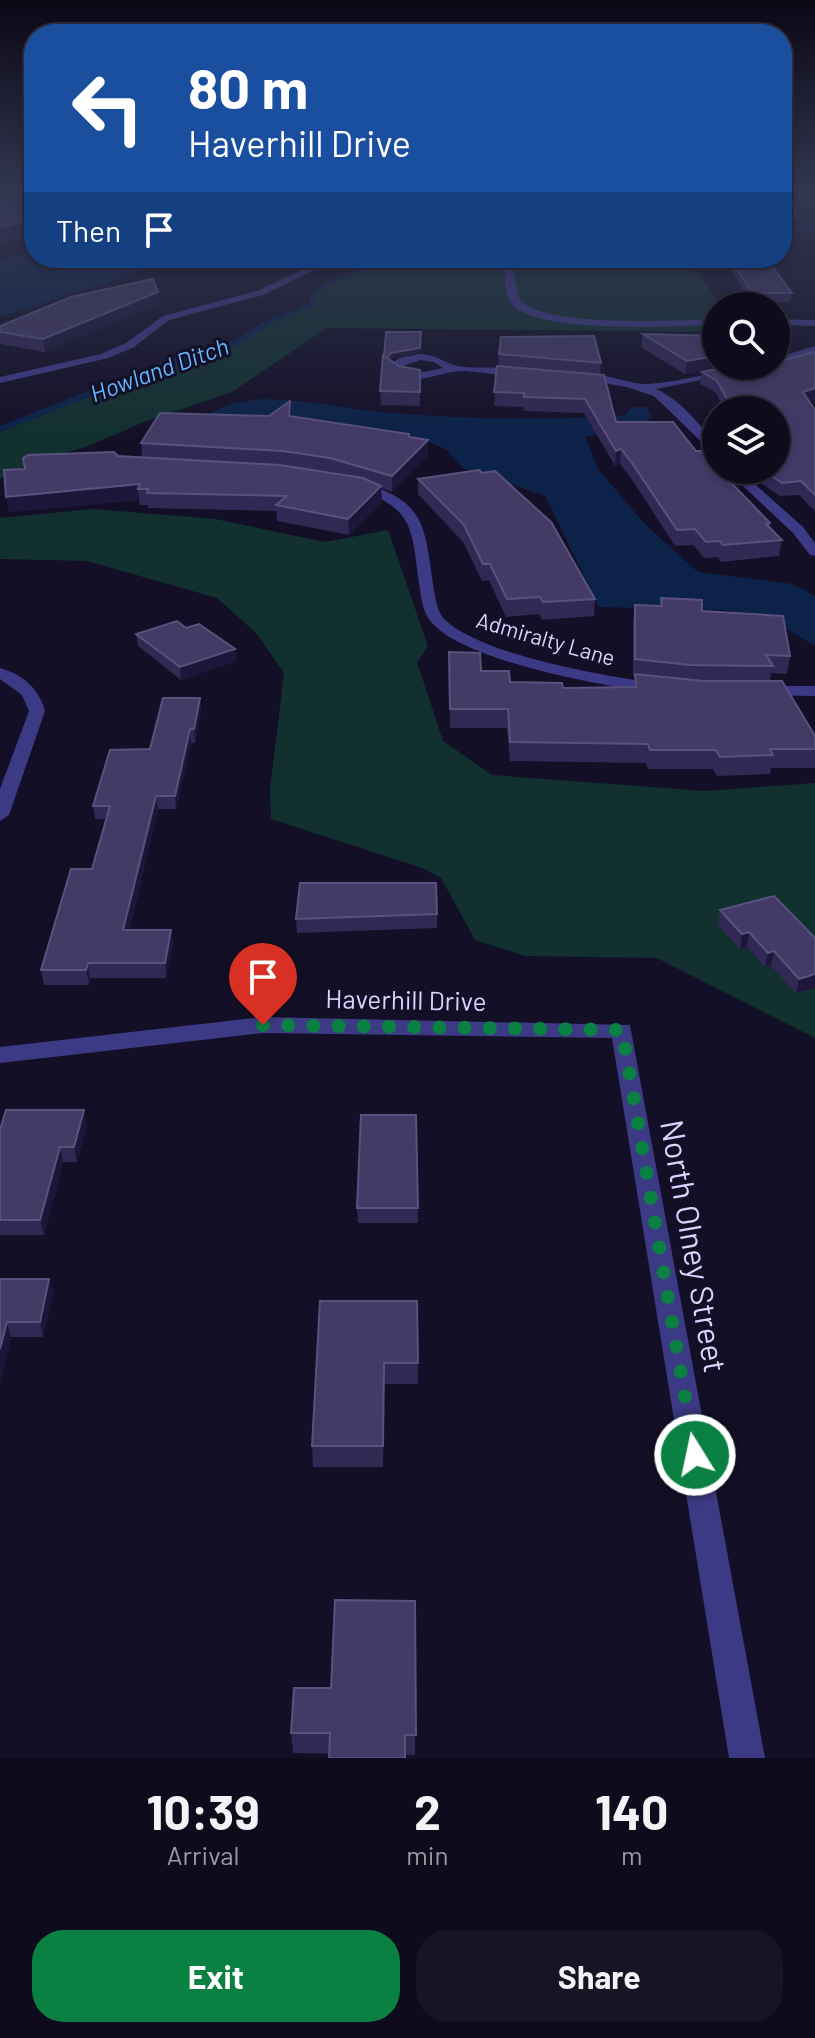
<!DOCTYPE html>
<style>
:root{--surface:#0e0b1c;--page:#171425;--text:#f1f3f6;--muted:#9b9ba3;--line:#2e2b3b;--accent:#0b8043}
body{margin:0;font-family:Barlow,sans-serif;background:var(--page);color:var(--text);height:100vh;display:flex;flex-direction:column;font-size:30px;white-space:nowrap}
*{box-sizing:border-box;margin:0}
p{font-size:26px;color:var(--muted)}
.icon{flex:none;width:44px;height:44px;fill:none;stroke:currentColor;stroke-width:2;stroke-linecap:round;stroke-linejoin:round}
.map{position:relative;height:1758px;overflow:hidden}
.panel{display:flex;flex-direction:column;background:var(--surface);flex:1}
.panel>*{flex:none}
.banner{position:absolute;left:24px;top:24px;width:768px;height:244px;border-radius:32px;box-shadow:0 4px 12px #0003,0 0 0 2px var(--line);background:#1a4fa0;color:#fff;overflow:hidden}
.buttons{position:absolute;left:702px;top:292px;display:grid;gap:16px}
.buttons a{display:grid;place-items:center;width:88px;height:88px;border-radius:50%;background:var(--surface);box-shadow:0 4px 12px #0003,0 0 0 2px var(--line);font-size:40px}
.pin{position:absolute;display:grid;place-items:center;width:68px;height:68px;color:#fff;margin:-82px -34px;border-radius:50% 50% 50% 0;rotate:-45deg;box-shadow:0 0 8px #0007}
.pin .icon{rotate:45deg}
.me{position:absolute;width:88px;margin:-44px;rotate:350deg;stroke-linejoin:round;filter:drop-shadow(0 0 6px #0008)}
.turn{display:flex;align-items:center;gap:28px;height:168px;padding:0 32px;font-size:36px}
.turn .icon{width:104px;height:104px;stroke-width:2.5}
.turn b{display:block;font-size:56px;line-height:68px}
.then{display:flex;align-items:center;height:76px;padding:0 32px;background:#0003;gap:16px;font-size:30px}
.eta{display:flex;justify-content:space-evenly;align-items:center;height:136px;text-align:center}
.eta b{font-size:48px;font-weight:700;line-height:56px}
.action{display:flex;gap:16px;margin-top:auto;padding:16px 32px}
.action a{flex:1;height:92px;border-radius:32px;background:var(--accent);color:#fff;font-size:32px;font-weight:700;line-height:92px;text-align:center}
.action a+a{background:var(--page);color:var(--text)}
.map>svg:first-child{display:block}
.green{fill:#12302f}
.water{fill:#0c2248}
.lines{fill:none;stroke-linecap:round;stroke-linejoin:round}
.stream-far1{stroke:#0c2248;stroke-width:4}
.stream{stroke:#0c2248;stroke-width:6}
.minor{fill:#3d3a85;fill-rule:evenodd}
.wall{fill:#312854}
.shaded-wall{fill:#1d163a}
.building{fill:#433a66;stroke:#5a527e;stroke-width:2}
.route{stroke:#0b8043;stroke-width:14;stroke-dasharray:0 25.2}
.labels{text-anchor:middle;dominant-baseline:central;stroke-width:6;stroke-linejoin:round;paint-order:stroke}
.far-street-label{font-size:22px;fill:#d9d4ff;stroke:#130f26}
.far-water-label{font-size:24px;font-style:italic;fill:#62b6ff;stroke:#130f26}
.street-label{font-size:26px;fill:#d9d4ff;stroke:#130f26}
.near-street-label{font-size:32px;fill:#d9d4ff;stroke:#130f26}
</style>
<div class="map">
<svg width="815" height="1758" viewBox="0 0 815 1758">
<rect width="100%" height="100%" fill="#130f26"/>
<path class="green" d="M395,258H661L663,264L699,273L717,300L726,306H716V332L327,328L232,392L144,422L86,447L35,461L0,479V429L159,367L233,344L279,316L311,305L313,295L329,283Z
M93,509L215,519L325,542L388,530L428,646L417,662L443,741L492,775L705,791L815,783V1038L657,958L525,956L475,940L441,878L422,868L271,819L270,789L284,673L257,634L217,598L87,561L0,559V518Z"/>
<path class="water" d="M34,251V258H181L0,317V260Z
M261,399C305,399 347,409 390,413C469,419 546,421 625,415L631,407H647L652,416L644,423L586,437L597,468L646,525L698,572L793,584L815,596V646L773,620L724,610L599,607L545,496L463,468L447,450L431,443L205,420L208,414L230,404Z"/>
<g class="lines">
<path class="stream-far1" d="M782,227H815
M271,321L311,305L313,295L329,283L395,258"/>
<path class="stream" d="M0,429L160,366L233,344L275,319"/>
<path class="minor" d="M34,195V200L0,216V211Z
M782,199L798,215V219H792L782,206Z
M328,258H339L263,295L169,320L134,347L108,358L0,383V377L101,354L126,343L163,316L257,291Z
M512,258H520L513,269L519,298C538,329 679,320 716,319V325C676,326 538,334 513,305C505,296 505,280 504,269Z
M776,319L815,320V326L776,325Z
M815,346V352L776,365V358Z
M420,354C433,355 440,359 451,364C470,372 507,362 527,374L522,377C503,376 484,372 464,371C436,371 410,392 386,368L399,358ZM420,360L434,362L443,368L413,374L397,368Z
M748,366H771L656,389C681,400 699,424 716,444V456L654,396L627,387L573,378C592,366 626,385 647,384C680,382 715,372 748,366Z
M726,470H739L803,527L815,543V556L810,555L793,533Z
M358,482C428,500 424,527 434,590C436,600 437,611 444,619C482,656 607,676 660,684L668,689L660,694C606,686 470,663 433,624C424,615 422,603 420,590C411,532 418,507 353,489V483Z
M0,668C22,674 39,688 45,711L9,815L0,821V789L29,711L22,695L0,679Z
M764,686H815V696L758,695L756,691Z
M263,1017L630,1025L765,1758H729L612,1038L263,1033L0,1063V1047Z"/>
</g>
<path class="wall" d="M724,258H766L792,293L790,302H751Z
M158,292L159,304L45,352L0,344V326Z
M421,332L420,353L391,358L390,360L399,366L420,370V406L381,405L380,391L384,356Z
M643,334L716,336V366H776V362L815,352V400L809,401L815,410V511L799,495L780,496L741,470H776V410H724L716,393L700,384L702,372L724,367L685,374L641,347Z
M499,354L601,363L600,375L616,422L696,451L770,523V528L782,540L779,556L721,562L717,557L704,558L693,545L675,546L631,478L620,464L615,466L584,413L524,411L523,407L494,406Z
M291,416L428,440V455L392,492L381,488L382,502L349,535L277,521L276,511L148,508V505H139V500L9,512L25,469L118,456L142,457L141,443Z
M418,479L595,599L594,616L542,620L539,614L506,617L489,580L482,581L463,542L418,494Z
M661,598L702,611L790,656L787,674L771,673L770,681L815,736V768H771L770,774L717,776L713,769H648L646,763L510,761L507,728H450L449,652L481,671L510,682L563,688L634,687L635,677H633V622L635,605L660,606Z
M186,628L235,649L236,661L181,680L138,646L136,634Z
M200,698L201,711L195,743H191L176,809H158L129,930H171L173,944L166,978H90L89,985H44L41,970L92,869L106,819H95L93,806Z
M720,910L815,938V988L796,993L771,966L765,967L747,947L740,949L718,925Z
M437,914V928L297,933L296,919Z
M416,1115L418,1223H358L357,1208Z
M87,1125L77,1162H63L44,1235H0V1130Z
M0,1279H49L53,1294L43,1337H11L0,1381Z
M417,1301L418,1384H384L383,1467H313L312,1446Z
M415,1601V1755L293,1753L291,1733L331,1688Z"/>
<path class="shaded-wall" d="M34,219V234L0,243V227Z
M158,292L159,304L45,352L43,339Z
M420,348V353L391,358L384,367V362L391,353Z
M716,356V366H731L685,374L687,361Z
M815,388V400L801,404L803,392Z
M428,440V455L392,492V476Z
M621,449L620,464L615,466L616,451Z
M140,484L138,489L139,500L9,512L6,497Z
M381,486L382,502L349,535L348,519Z
M235,649L236,661L181,680L180,667Z
M200,698L201,711L195,743L194,729Z
M190,729L191,743L176,809L175,796Z
M156,796L158,809L125,944L123,930Z
M171,930L173,944L166,978L165,963Z
M749,932L747,947L740,949L742,934Z
M774,951L771,966L765,967L768,953Z
M88,963L90,978L89,985L86,970Z
M815,974V988L796,993L799,979Z
M84,1110L87,1125L77,1162L74,1147Z
M60,1147L63,1162L44,1235L40,1220Z
M49,1279L53,1294L43,1337L40,1322Z
M7,1322L11,1337L0,1381V1349Z"/>
<path class="building" d="M5,201L34,205V219L0,227V203Z
M730,258H766L792,293H752Z
M153,279L158,292L43,339L0,332V326L71,297Z
M386,332H421L420,348L391,353L387,358L384,356Z
M643,334L716,336V356L687,361Z
M594,336L601,363L499,354L501,337Z
M815,352V388L803,392L815,410V495L801,481L782,483L763,470H776V410H733L717,381L702,372L731,366H776V362Z
M383,355L399,366L420,370V392L380,391Z
M497,366L604,375L616,422H673L696,451H701L716,467V470H719L770,523L766,524L782,540L723,545L720,541L706,542L695,529L677,530L632,463L621,449L616,451L585,399L524,397V393L494,392Z
M290,401L289,416L409,434V437L428,440L392,476L330,458L283,451L141,443L160,413L269,416Z
M114,452L118,456L280,465L363,478L381,486L348,519L276,505L287,496L147,493L148,489H138L140,484L6,497L4,470L25,469L23,458L28,455Z
M479,470L482,473L495,471L551,522L595,599L543,602L540,597L507,599L490,564H483L464,525L418,479Z
M661,598L702,600V611L783,616L790,656L766,655L773,666L690,665L635,659V605L662,606Z
M177,621L186,628L199,624L235,649L180,667L136,634Z
M449,652L480,653L481,671H509L510,682L562,683L563,688L636,687L635,674L704,681H782L815,736V749H770L773,755L720,757L716,750H650L648,744L510,742L508,709H450Z
M163,698H200L194,729H190L175,796H156L123,930H171L165,963H88L86,970H41L71,869H92L110,806H93L110,750L150,749Z
M300,883H436L437,914L296,919Z
M774,896L815,938V974L799,979L774,951L768,953L749,932L742,934L720,910Z
M6,1110H84L74,1147H60L40,1220H0V1130Z
M361,1115H416L418,1208H357Z
M0,1279H49L40,1322H7L0,1349Z
M320,1301H417L418,1363H384L383,1446H312Z
M335,1600L415,1601L416,1735H405V1758H329L330,1733H291L294,1688H331Z"/>
<linearGradient id="sky" x2="0" y2="1"><stop stop-color="#0a0815"/><stop offset="0.44" stop-color="#333752"/><stop offset="1" stop-color="#333752" stop-opacity="0"/></linearGradient>
<rect width="815" height="441" fill="url(#sky)"/>
<g class="lines">
<path class="route" d="M263,1025L622,1030L695,1455"/>
</g>
<g class="labels">
<g class="far-street-label">
<text transform="translate(546 638) rotate(16)">Admiralty Lane</text>
</g>
<g class="far-water-label">
<text transform="translate(159 369) rotate(-20)">Howland Ditch</text>
</g>
<g class="street-label">
<text transform="translate(406 999) rotate(1)">Haverhill Drive</text>
</g>
<g class="near-street-label">
<text transform="translate(695 1246) rotate(80)">North Olney Street</text>
</g>
</g>
</svg>
<div class="buttons">
<a><svg class="icon" aria-label="search" viewBox="0 0 24 24"><circle cx="10" cy="10" r="6"/><path d="M15 15l6 6"/></svg></a>
<a><svg class="icon" aria-label="layers" viewBox="0 0 24 24"><path d="M12 4l9 5-9 5-9-5zM3 14l9 5 9-5"/></svg></a>
</div>
<div class="pin" style="left:263px;top:1025px;background:#d93025"><svg class="icon" aria-label="arrive" viewBox="0 0 24 24"><path d="M6 21V4h12l-3 4 3 4H6"/></svg></div>
<svg class="me" style="left:695px;top:1455px" viewBox="-20 -20 40 40"><circle r="17" fill="#0b8043" stroke="#fff" stroke-width="3"/><path d="M0-11L8 9 0 5-8 9z" fill="#fff"/></svg>
<div class="banner">
<div class="turn"><svg class="icon" aria-label="left" viewBox="0 0 24 24"><path d="M17 20v-9H6M10 6l-5 5 5 5"/></svg><div><b>80 m</b>Haverhill Drive</div></div>
<div class="then">Then<svg class="icon" aria-label="arrive" viewBox="0 0 24 24"><path d="M6 21V4h12l-3 4 3 4H6"/></svg></div>
</div>
</div>
<section class="panel">
<div class="eta">
<div><b>10:39</b><p>Arrival</p></div>
<div><b>2</b><p>min</p></div>
<div><b>140</b><p>m</p></div>
</div>
<div class="action"><a>Exit</a><a>Share</a></div>
</section>
